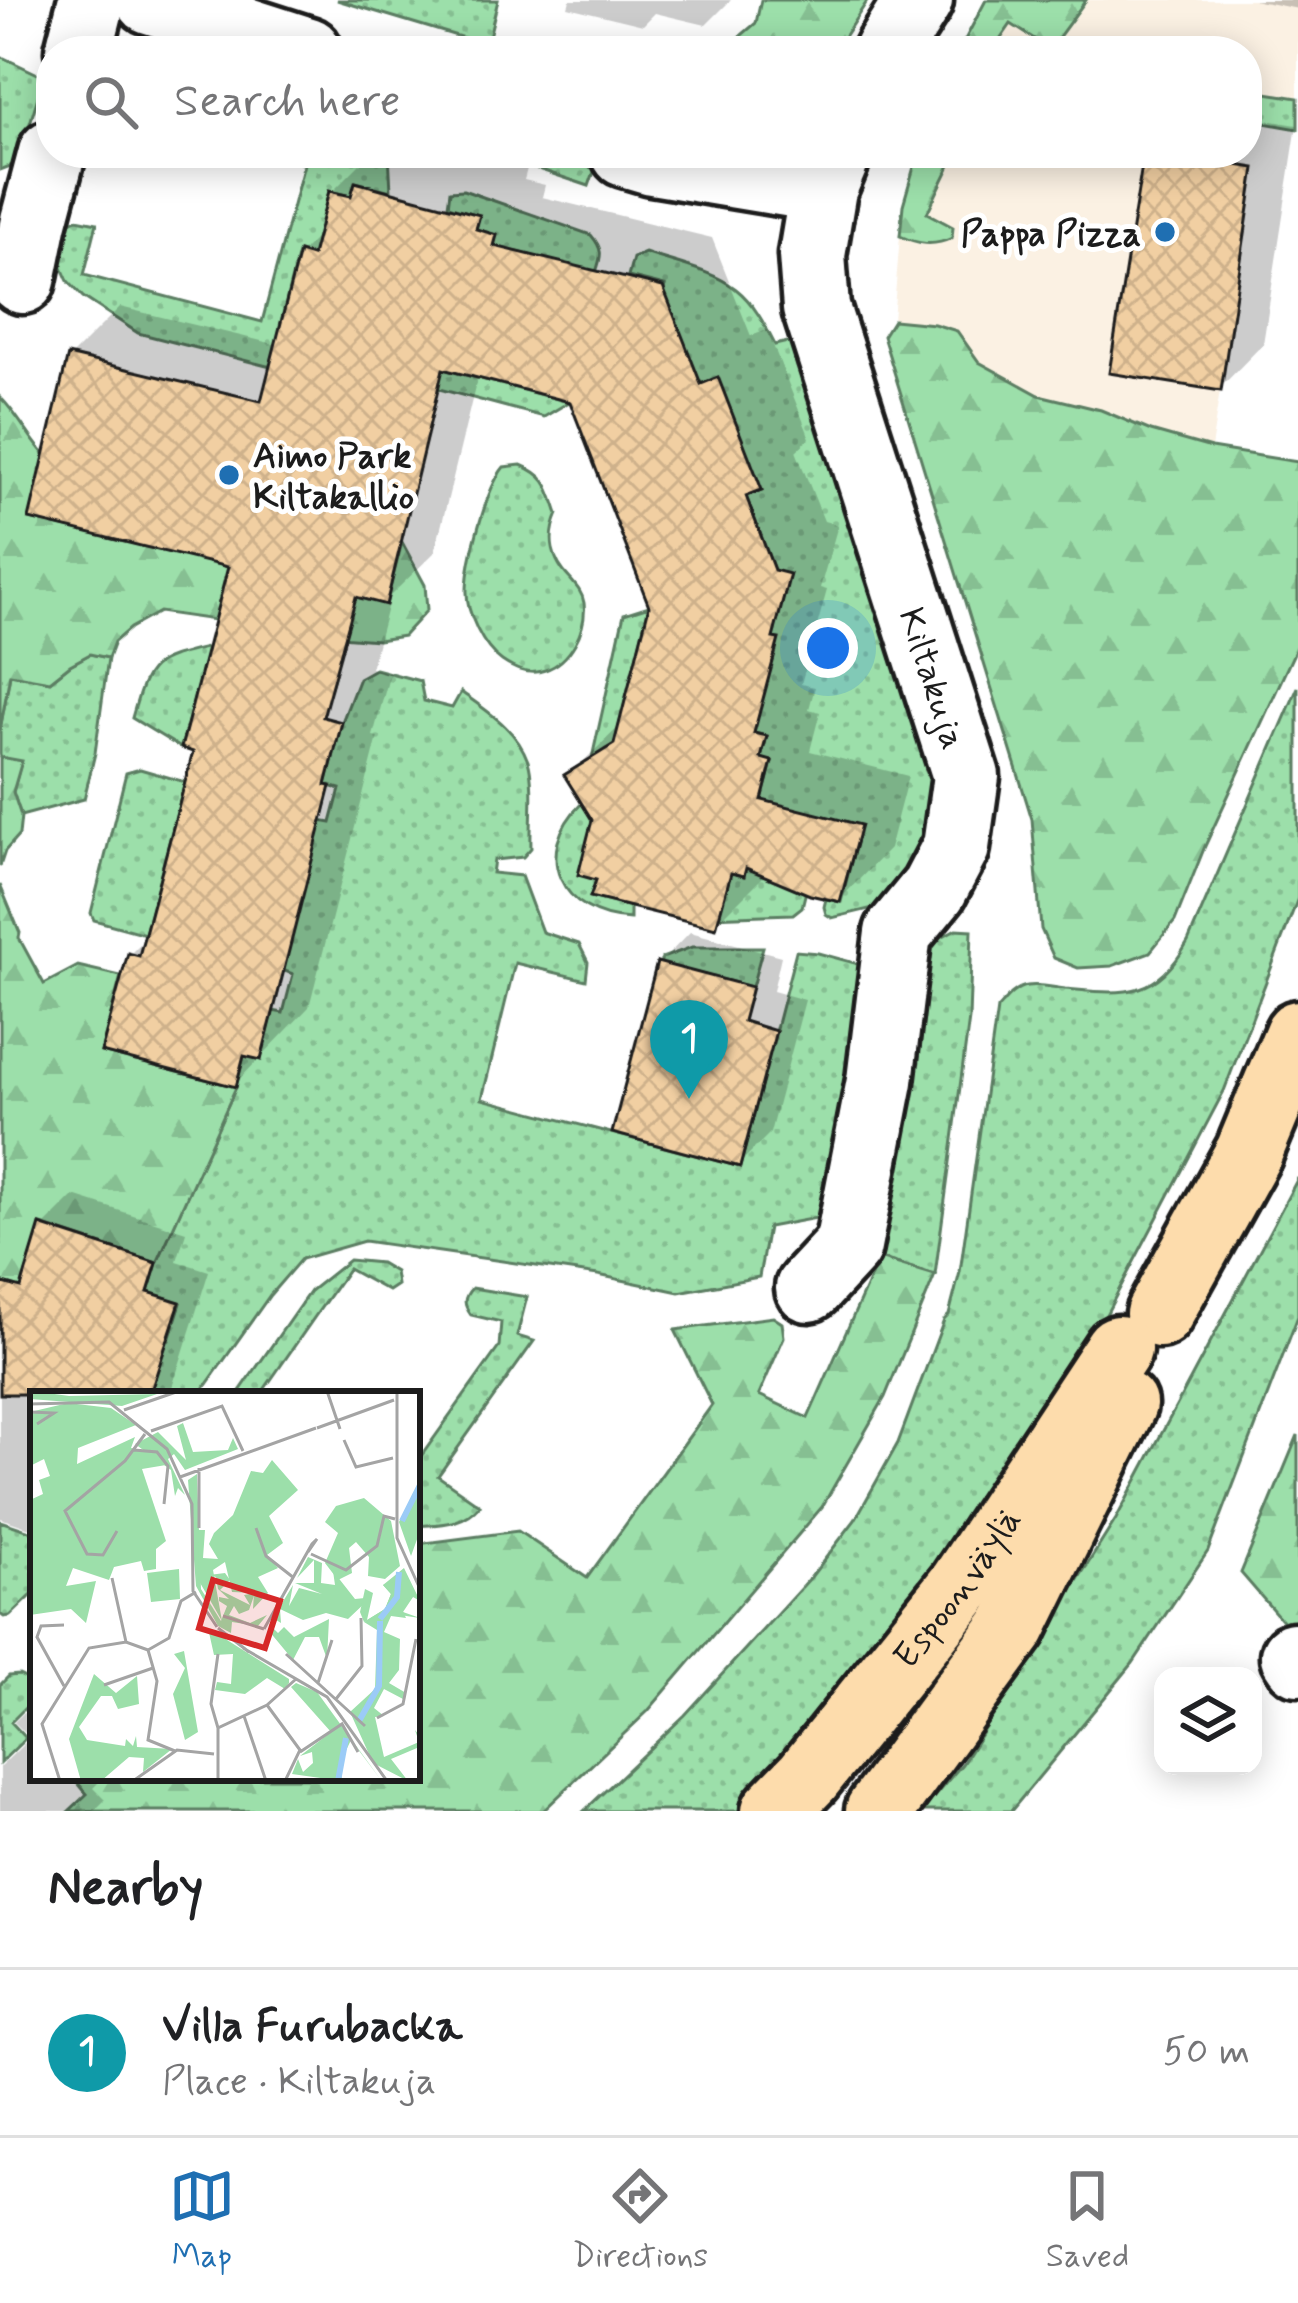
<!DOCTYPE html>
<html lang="en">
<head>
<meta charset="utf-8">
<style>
  body { margin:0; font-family:Mynerve,sans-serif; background:#f6f6f6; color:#202124 }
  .controls { position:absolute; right:36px; bottom:36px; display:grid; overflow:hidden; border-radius:24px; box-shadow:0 6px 30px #0003 }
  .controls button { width:108px; height:108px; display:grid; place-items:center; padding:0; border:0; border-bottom:3px solid #e0e0e0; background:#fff; color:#202124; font:60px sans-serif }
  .you { position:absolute; left:828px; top:648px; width:42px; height:42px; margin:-30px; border:9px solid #fff; border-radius:50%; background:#1a73e8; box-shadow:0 0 0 18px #1a73e833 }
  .badge { display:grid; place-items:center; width:78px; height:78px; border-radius:50%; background:#1f6fb2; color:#fff; font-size:39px; font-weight:700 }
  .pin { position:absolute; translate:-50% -99px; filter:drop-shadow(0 3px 6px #0008) }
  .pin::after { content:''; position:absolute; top:63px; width:42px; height:36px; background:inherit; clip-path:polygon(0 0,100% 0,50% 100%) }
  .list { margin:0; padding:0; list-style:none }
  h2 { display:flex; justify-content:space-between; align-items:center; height:156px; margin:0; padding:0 48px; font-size:51px }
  h2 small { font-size:39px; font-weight:400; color:#757577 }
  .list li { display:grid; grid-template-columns:78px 1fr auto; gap:36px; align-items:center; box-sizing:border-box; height:168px; padding:0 48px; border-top:3px solid #e0e0e0 }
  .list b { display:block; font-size:45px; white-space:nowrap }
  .list p { margin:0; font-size:39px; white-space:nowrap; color:#757577 }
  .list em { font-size:39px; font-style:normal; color:#757577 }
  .icon { flex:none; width:66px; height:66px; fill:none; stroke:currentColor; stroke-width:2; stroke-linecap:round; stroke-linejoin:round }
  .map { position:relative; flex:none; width:1298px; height:1811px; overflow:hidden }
  .search { position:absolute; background:#fff; box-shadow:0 6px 30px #0003; left:36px; right:36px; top:36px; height:132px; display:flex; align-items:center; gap:30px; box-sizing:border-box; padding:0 42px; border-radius:48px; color:#757577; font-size:45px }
  .sheet { height:324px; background:#fff }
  nav { display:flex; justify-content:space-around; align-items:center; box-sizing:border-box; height:168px; border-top:3px solid #e0e0e0; background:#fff; font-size:33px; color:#757577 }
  nav a { display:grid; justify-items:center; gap:6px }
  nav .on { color:#1f6fb2 }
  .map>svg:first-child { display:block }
  .built { fill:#fbf1e3 }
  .green { fill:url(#green-dots); stroke:#5c7e63; stroke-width:3 }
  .forest { fill:url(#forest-firs); stroke:#5c7e63; stroke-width:3 }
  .shadow { fill:#0003 }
  .building { fill:url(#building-cross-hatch); stroke:#1c1c1c; stroke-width:3 }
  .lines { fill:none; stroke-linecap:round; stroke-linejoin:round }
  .minor-casing { stroke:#1c1c1c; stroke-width:75 }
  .primary-casing { stroke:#1c1c1c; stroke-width:75 }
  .minor { stroke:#fff; stroke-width:66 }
  .primary { stroke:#fddcac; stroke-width:66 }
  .poi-dot { fill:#1f6fb2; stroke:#fff; stroke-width:4.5 }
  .labels { text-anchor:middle; stroke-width:10; stroke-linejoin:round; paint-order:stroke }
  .poi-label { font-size:36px; font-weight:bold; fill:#1c1c1c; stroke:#fff; text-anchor:end }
  .street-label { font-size:36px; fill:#1c1c1c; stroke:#fff }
  .inset-river { fill:none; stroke:#9bcbf7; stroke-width:6 }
  .inset-road { fill:none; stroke:#a4a4a4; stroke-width:3 }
  .view { fill:#d62828; fill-opacity:0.15; stroke:#d62828; stroke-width:6 }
  .inset-edge { fill:none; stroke:#1c1c1c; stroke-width:6 }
</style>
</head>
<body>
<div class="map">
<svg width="1298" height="1811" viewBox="0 0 1298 1811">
  <defs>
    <pattern id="green-dots" width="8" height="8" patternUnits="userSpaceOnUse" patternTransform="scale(3)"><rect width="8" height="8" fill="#9cdfaa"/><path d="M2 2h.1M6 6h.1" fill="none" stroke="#86bf92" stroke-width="1.8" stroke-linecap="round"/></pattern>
    <pattern id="forest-firs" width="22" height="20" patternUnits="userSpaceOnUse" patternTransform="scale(3)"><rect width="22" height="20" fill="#9cdfaa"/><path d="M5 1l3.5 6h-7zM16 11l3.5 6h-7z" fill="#86bf92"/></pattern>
    <pattern id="building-cross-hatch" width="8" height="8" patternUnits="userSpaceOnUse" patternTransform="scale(3)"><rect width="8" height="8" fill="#f1cfa2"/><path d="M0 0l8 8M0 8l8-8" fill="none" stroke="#ceb18b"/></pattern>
  </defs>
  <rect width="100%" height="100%" fill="#fff"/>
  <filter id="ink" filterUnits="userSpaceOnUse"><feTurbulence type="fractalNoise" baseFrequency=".00833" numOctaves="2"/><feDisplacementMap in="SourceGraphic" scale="24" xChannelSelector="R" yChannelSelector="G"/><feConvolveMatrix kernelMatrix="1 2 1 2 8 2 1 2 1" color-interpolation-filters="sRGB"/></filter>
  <g filter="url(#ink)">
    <path class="built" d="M 1086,0 L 1298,0 L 1298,98 L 1247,90 L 1247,51 L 1010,51 L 998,43 L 1010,24 L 1050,48 Z
      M 956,153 L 1162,153 L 1255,168 L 1211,448 L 1151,431 L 1101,410 L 1039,395 L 979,362 L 957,331 L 934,324 L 893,320 L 900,236 L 921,245 L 927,213 Z"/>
    <path class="green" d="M 337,0 L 498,0 L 487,45 Z
      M 0,56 L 44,77 L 18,163 L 0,170 Z
      M 1247,90 L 1298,98 L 1298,129 L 1247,120 Z
      M 267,153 L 389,153 L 391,191 L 356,182 L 351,196 L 329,191 L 313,256 L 298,253 L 280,326 L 349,387 L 138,333 L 83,297 L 68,281 L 59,261 L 64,230 L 69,223 L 77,219 L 97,223 L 84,275 L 262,322 L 304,164 Z
      M 490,153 L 547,153 L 595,169 L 589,186 Z
      M 463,190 L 591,235 C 603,249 602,255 596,272 L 494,246 L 496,235 L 476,229 L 479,215 L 448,206 L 450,191 Z
      M 645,253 C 674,263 712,270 736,289 C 754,303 765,325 775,345 L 796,340 L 927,749 L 935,795 L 931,835 L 886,905 L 832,918 L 826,914 L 824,907 L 826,899 L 841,902 L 860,826 L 824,817 L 802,907 L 793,914 L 680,918 L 731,873 L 744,876 L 752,794 L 763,796 L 772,762 L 761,758 L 767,736 L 753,733 L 760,634 L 774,570 L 746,496 L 761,490 L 717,378 L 701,384 L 661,301 L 665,286 L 628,277 L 633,258 Z
      M 412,361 L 569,402 L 544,417 L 424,385 Z
      M 521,465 C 548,476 549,488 558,514 C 547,539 551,560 571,580 C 577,587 583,594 584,603 C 587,630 570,662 545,670 C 529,676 515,670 502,661 C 483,648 466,613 467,589 C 468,560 486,488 504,467 Z
      M 649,606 L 610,762 L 592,758 L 624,614 Z
      M 210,647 L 334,677 L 331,687 L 206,654 L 181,748 L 132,718 C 148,660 152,661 210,647 Z
      M 90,654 L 108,658 L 95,753 L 84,799 L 21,816 L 13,792 L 21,762 L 0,757 L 0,730 L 10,674 L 50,681 L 70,665 Z
      M 375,669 L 420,681 L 424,701 L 452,708 L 461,692 C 487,711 517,729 528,761 C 535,783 530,824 531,848 L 523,857 L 494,860 L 492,873 L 521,876 L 542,932 L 579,944 L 588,962 L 586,980 L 515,963 L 482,1099 L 740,1167 L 796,951 L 818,953 L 866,966 L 838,1214 L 768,1227 L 759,1277 L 679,1292 L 598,1275 L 364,1241 L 301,1259 L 270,1295 L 200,1394 L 150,1394 L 153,1385 L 148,1334 L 169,1340 L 181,1303 L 148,1292 L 157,1263 L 236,1087 L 244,1056 L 261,1059 L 273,1011 L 283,1013 L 293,974 L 282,970 L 320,821 L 331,823 L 340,789 L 326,785 L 342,722 L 359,678 Z
      M 1298,687 L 1298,898 L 1224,1091 L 1091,1343 L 941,1581 L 745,1811 L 584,1811 L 685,1715 L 811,1577 L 855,1520 L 898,1443 L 944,1320 L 949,1315 L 960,1272 L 997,1009 C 1005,1000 1014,988 1027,986 C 1038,984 1053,987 1065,989 C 1124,994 1155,1000 1188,942 Z
      M 140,769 L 185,782 L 145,934 L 94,920 L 91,913 L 126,773 Z
      M 582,803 L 596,807 L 596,880 L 591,897 L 630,907 L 630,919 C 561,916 530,854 582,803 Z
      M 956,929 L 972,930 L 969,1019 L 935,1275 L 879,1258 L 921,958 L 936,940 Z
      M 692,947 L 763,947 L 752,987 L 693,972 L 684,1005 L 648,995 L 662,958 Z
      M 1298,1178 L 1298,1316 L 1208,1551 L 1133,1663 L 1011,1811 L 922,1811 L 962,1764 L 1116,1519 Z
      M 349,1260 L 380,1263 L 395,1272 L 397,1285 L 388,1291 L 348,1269 L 261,1394 L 238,1394 L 310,1291 Z
      M 472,1288 L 527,1297 L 517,1336 L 534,1341 L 438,1476 L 480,1505 C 464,1525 441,1524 417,1526 L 417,1462 L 499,1347 L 501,1322 L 471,1315 C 463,1304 463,1298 472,1288 Z
      M 0,1521 L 33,1532 L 33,1594 L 10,1616 L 4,1617 L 0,1614 Z
      M 19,1675 L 33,1682 L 33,1700 L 11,1722 L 26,1738 L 0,1763 L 0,1685 L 9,1676 Z"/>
    <path class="forest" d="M 761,0 L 868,0 L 836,49 L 804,46 L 798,51 L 723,51 L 756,23 Z
      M 986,0 L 1086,0 L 1050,49 L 1011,24 L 998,43 L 1009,51 L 959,51 Z
      M 918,153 L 956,153 L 927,213 L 953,227 L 952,238 C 933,247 918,244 900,236 L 903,205 Z
      M 893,320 L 934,324 L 957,331 L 979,362 L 1039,395 L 1101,410 L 1151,431 L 1211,448 L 1298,462 L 1298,644 L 1205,846 L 1175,921 L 1150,952 L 1112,966 L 1078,968 L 1054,958 L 1041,929 L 1032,819 L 883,336 Z
      M 0,397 C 18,415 28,436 45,455 L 30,519 L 386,604 L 402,542 L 425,585 L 427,610 L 403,636 L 378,640 L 327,636 L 159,612 L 130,628 L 114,642 L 108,658 L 90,654 L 70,665 L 50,681 L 10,674 L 0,730 Z
      M 0,757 L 22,761 L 13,792 L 21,816 L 19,835 L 5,851 L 0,866 Z
      M 0,885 L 20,933 L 19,938 L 44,984 L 78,966 L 121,976 L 101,1052 L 236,1087 L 157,1263 L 41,1225 L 21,1288 L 0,1282 Z
      M 879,1258 L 935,1275 L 885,1397 L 822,1507 L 648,1711 L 543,1811 L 69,1811 L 87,1794 L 77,1782 L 82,1778 L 417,1778 L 417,1544 L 518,1531 L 587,1578 L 712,1405 L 675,1330 L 773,1317 L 782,1323 L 784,1337 L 759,1395 L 808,1418 Z
      M 1298,1435 L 1298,1639 L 1241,1573 Z"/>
    <path class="shadow" d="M 570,0 L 731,0 L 706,25 L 655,13 L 643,25 L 568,7 Z
      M 1253,0 L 1298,0 L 1298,9 Z
      M 1247,117 L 1297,125 L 1263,344 L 1220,388 L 1147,153 L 1247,153 Z
      M 371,153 L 481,153 L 528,165 L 524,180 L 545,185 L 542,197 L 712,238 L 751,336 L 767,330 L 810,438 L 796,451 L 824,521 L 838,525 L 820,588 L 827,590 L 801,684 L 815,687 L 809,709 L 820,712 L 810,751 L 908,776 L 889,849 L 840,899 L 766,874 L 715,925 L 600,878 L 596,819 L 568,776 L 623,723 L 652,605 L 572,400 L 478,375 L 435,552 L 390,596 L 371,668 L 390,673 L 373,736 L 378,737 L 309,1007 L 235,1084 L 130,954 L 147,937 L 196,750 L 232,564 L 70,357 L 120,307 L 278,345 L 301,253 L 321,233 L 332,192 Z
      M 690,932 L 781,956 L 773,991 L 805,1000 L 770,1133 L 739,1164 L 659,964 Z
      M 74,1196 L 186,1232 L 177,1261 L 209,1271 L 170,1394 L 33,1394 L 33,1529 L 0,1518 L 0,1358 L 43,1227 Z
      M 33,1704 L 33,1778 L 103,1778 L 93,1788 L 105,1800 L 94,1811 L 0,1811 L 0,1767 L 30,1738 L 14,1722 Z"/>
    <path class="building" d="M 1144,153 L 1161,153 L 1255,168 L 1221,391 L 1109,373 Z
      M 355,182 L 480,215 L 476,229 L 497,235 L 494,246 L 663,287 L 701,384 L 718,377 L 762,490 L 746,496 L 774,570 L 790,574 L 773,638 L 779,639 L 754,733 L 767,736 L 761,758 L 772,761 L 762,800 L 861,825 L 840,902 L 810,895 L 746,868 L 744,876 L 731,873 L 716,928 L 590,897 L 596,880 L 578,875 L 592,820 L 564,775 L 614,744 L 649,606 L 570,402 L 443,369 L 386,605 L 356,597 L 323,717 L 342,722 L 326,785 L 331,786 L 261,1060 L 244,1056 L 236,1087 L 101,1052 L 128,953 L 139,956 L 193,752 L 181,748 L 228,567 L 29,519 L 68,355 L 261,401 L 299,252 L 312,256 L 329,191 L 351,196 Z
      M 657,962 L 752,987 L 743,1021 L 776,1031 L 740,1167 L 612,1133 Z
      M 40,1225 L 157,1263 L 148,1292 L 180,1302 L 150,1394 L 0,1394 L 0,1282 L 21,1288 Z"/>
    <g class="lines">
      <defs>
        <path id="minor" d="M 150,0 L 308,51
          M 79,51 L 92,0
          M 887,51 L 919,0
          M 625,153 L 652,161 L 823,189
          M 22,280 L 34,221 L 52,153
          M 809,1288 L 848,1246 L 880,1081 L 898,933 L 934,889 L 956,847 L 966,776 L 816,308 L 812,255 L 823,189 L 838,153
          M 1294,1656 L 1298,1662"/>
        <g id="primary">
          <path d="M 1159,1314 L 1249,1152 L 1298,1034"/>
          <path id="s1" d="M 775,1811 L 808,1777 L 962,1585 L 1118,1349"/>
          <path d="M 879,1811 L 1014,1626 L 1123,1404"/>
        </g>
      </defs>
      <use href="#minor" class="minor-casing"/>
      <use href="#primary" class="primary-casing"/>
      <use href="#minor" class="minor"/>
      <use href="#primary" class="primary"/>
    </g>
  </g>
  <g class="poi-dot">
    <circle cx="1165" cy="232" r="12"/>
    <circle cx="229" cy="475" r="12"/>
  </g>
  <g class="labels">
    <g class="poi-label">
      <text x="1141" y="245">Pappa Pizza</text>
      <text x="253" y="467" text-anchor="start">Aimo Park<tspan x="253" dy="41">Kiltakallio</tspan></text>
    </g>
    <g class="street-label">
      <text transform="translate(934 678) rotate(72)" y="13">Kiltakuja</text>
      <text dy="13" stroke="none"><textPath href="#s1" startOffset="288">Espoonväylä</textPath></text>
    </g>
  </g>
  <g transform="translate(30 1391)">
    <rect width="390" height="390" fill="#fff"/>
    <path d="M 153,32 L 163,61 L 198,59 L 203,47 L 208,58 L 155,79 L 144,63 L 138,68 L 155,104 L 148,97 L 145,105 L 141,79 L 105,53 L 128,41 L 156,69 L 147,35 ZM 167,83 L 171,198 L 191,230 L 197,215 L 189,210 L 189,206 L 199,208 L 188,198 L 186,186 L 179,184 L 195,182 L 200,189 L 190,199 L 220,214 L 214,204 L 225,202 L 219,219 L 209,223 L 204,215 L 199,224 L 220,232 L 237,224 L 228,235 L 202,231 L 201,242 L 188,235 L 166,195 L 158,89 ZM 278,166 L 292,172 L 291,192 L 305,194 L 303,180 L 325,208 L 335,207 L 335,198 L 336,211 L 318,228 L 296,222 L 273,229 L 250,218 L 251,232 L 243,227 L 263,194 L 259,215 L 269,197 L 292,203 L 265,192 L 284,192 L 284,169 L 267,187 ZM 374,177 L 390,210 L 383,206 L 371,216 L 376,227 L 361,225 L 354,241 L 370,248 L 369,279 L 359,292 L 376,302 L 373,308 L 354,298 L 344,317 L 354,325 L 345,326 L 354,366 L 389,351 L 385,339 L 390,345 L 390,365 L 387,357 L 361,368 L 378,390 L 343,372 L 320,321 L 345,298 L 347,239 L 334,231 L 355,218 L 361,203 L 353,194 ZM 266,292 L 287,301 L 351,389 L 321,349 L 310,372 L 312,390 L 262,383 L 268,368 L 273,381 L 283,372 L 282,361 L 270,365 L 301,341 L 261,296 Z" fill="#9cdfaa"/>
    <path d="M 3,0 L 39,5 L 127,3 L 92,15 L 0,8 ZM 38,12 L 81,17 L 106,34 L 48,57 L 47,73 L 105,46 L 101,57 L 125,61 L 136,74 L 112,78 L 136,150 L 126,158 L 126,178 L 114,180 L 111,170 L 84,176 L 79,189 L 43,177 L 36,195 L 66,190 L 56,232 L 41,218 L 0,224 L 0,109 L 13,103 L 9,89 L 20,85 L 14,68 L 0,75 L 0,21 ZM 242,69 L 268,99 L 239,125 L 253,152 L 237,164 L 248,177 L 228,186 L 238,202 L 223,218 L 224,202 L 202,201 L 195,171 L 183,179 L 192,230 L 169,190 L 168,139 L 175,139 L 173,167 L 188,168 L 179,153 L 184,142 L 203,124 L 221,80 L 233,82 ZM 390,89 L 390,140 L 381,165 L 369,131 ZM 334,107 L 361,130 L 370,175 L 355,188 L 338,185 L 339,166 L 326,151 L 319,157 L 322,182 L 308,189 L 295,172 L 308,142 L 295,131 L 306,115 ZM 149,178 L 150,208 L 121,211 L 117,182 ZM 363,191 L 371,192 L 368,209 L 383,206 L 373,221 L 390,227 L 356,222 L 334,231 L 330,221 L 335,198 L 343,202 L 337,229 L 355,218 L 361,203 L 353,194 ZM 299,228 L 297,268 L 289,246 L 275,246 L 263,269 L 239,240 L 239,233 L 248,242 L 254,236 L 264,246 ZM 178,237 L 259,288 L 259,292 L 255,298 L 237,287 L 215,303 L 185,299 L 187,291 L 201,293 L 203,263 L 184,264 ZM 154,260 L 168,341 L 155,349 L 143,303 L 155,277 L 144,263 ZM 64,283 L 86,302 L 107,285 L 109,313 L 88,318 L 82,305 L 71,305 L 49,336 L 57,349 L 95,355 L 96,348 L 103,355 L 106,345 L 107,356 L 142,358 L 113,381 L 114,367 L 99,366 L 71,390 L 51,390 L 39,348 Z" fill="#9cdfaa"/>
    <path class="inset-river" d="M 372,130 L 390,94M 350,228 L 367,206 L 369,181M 329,330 L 349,295 L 350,230M 308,390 L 316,347"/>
    <path class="inset-road" d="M 297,0 L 310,38M 367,0 L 367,147 L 390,198M 0,13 L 79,11 L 137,58 L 162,113 L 163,200 L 187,236M 94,19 L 149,0M 0,21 L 24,22 L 7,33M 287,37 L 364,9M 121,40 L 192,15 L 213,60M 314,49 L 326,76 L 363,67M 104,59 L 127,61 L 138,75 L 134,113M 169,77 L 169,137M 150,86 L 286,37M 226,137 L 236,165 L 264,187M 87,140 L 73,164 L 57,163 L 35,120 L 95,70 L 115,43M 281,163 L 316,179 L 347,155 L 354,125 L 365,128M 82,187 L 96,251M 193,225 L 234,238M 34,234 L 11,235 L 7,246 L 34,295M 188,237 L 219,261M 234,238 L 282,153 L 287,148 L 278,161M 213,257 L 297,306 L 357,390M 118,259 L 127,290 L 118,349 L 145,360M 118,259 L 139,247 L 151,210 L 166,201M 256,263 L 335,335M 288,292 L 302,249M 74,294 L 123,277M 306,308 L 332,275 L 331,227M 237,314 L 270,359 L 255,390M 214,325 L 236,390M 347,327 L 373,313 L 386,248M 188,337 L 181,313 L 188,263M 270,361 L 312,333 L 328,361M 30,390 L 12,333 L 59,257 L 96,251 L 118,259M 103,390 L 147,359 L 184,363M 188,390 L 188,337 L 237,314 L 266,288"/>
    <path class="view" d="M 183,189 L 250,210 L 235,257 L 169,237 Z"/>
    <rect width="390" height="390" class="inset-edge"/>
  </g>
</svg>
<div class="controls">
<button><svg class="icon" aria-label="layers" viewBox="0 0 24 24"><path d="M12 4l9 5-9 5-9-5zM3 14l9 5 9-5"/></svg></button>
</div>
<div class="you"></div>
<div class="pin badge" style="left:689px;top:1099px;background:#0f9aa8">1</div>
<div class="search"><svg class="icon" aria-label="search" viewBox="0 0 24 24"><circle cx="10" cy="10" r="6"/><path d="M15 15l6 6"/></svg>Search here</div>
</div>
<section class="sheet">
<h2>Nearby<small></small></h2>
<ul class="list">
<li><span class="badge" style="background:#0f9aa8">1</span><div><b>Villa Furubacka</b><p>Place · Kiltakuja</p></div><em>50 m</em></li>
</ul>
</section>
<nav>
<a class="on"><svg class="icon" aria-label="map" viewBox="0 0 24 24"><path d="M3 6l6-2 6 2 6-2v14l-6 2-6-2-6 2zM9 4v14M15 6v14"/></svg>Map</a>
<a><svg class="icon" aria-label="directions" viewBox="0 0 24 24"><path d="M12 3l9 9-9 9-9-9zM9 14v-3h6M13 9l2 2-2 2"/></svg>Directions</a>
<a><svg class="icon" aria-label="saved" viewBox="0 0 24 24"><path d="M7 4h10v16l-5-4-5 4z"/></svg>Saved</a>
</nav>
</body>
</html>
